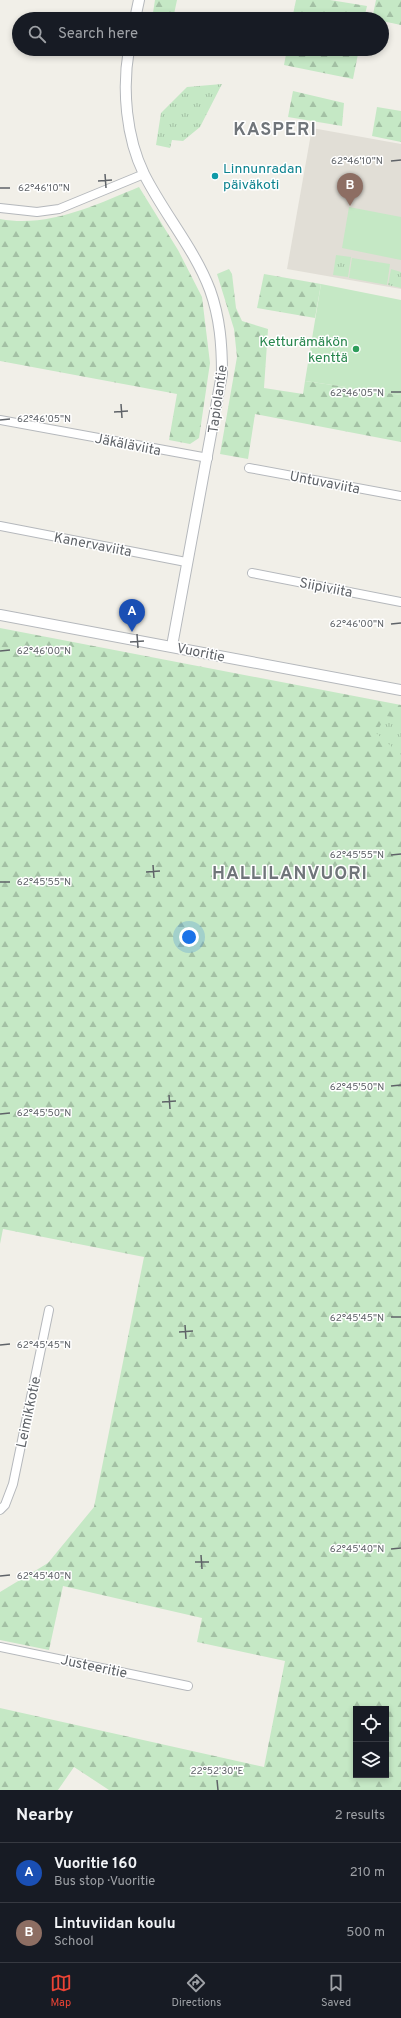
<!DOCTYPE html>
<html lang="en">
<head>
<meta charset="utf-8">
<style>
  body { margin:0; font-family:Overpass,sans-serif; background:#242831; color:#f1f3f6 }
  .controls { position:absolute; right:12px; bottom:12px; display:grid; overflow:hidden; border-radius:0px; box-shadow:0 2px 6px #0003 }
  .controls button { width:36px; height:36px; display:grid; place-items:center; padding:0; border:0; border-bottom:1px solid #363941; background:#171b24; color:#f1f3f6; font:20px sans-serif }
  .you { position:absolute; left:189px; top:937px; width:14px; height:14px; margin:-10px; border:3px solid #fff; border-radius:50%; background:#1a73e8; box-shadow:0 0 0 6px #1a73e833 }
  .badge { display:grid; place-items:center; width:26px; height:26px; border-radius:50%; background:#ea4335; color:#fff; font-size:13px; font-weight:700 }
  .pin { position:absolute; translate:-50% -33px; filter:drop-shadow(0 1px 2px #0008) }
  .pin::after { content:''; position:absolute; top:21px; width:14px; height:12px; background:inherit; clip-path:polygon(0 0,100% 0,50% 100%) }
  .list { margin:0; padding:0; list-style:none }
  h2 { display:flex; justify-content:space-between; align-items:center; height:52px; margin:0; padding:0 16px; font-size:17px }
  h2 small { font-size:13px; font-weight:400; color:#9ea1a6 }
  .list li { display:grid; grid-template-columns:26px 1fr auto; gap:12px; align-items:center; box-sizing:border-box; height:60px; padding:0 16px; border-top:1px solid #363941 }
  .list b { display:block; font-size:15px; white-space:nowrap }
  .list p { margin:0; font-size:13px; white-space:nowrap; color:#9ea1a6 }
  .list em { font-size:13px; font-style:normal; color:#9ea1a6 }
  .icon { flex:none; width:22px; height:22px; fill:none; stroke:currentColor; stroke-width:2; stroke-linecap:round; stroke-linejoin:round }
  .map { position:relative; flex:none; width:401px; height:1790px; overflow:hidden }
  .search { position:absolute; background:#171b24; box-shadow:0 2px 6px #0003; left:12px; right:12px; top:12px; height:44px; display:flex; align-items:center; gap:10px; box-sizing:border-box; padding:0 14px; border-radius:22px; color:#9ea1a6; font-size:15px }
  .sheet { height:172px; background:#171b24 }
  nav { display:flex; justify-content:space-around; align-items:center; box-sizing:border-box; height:56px; border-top:1px solid #363941; background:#171b24; font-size:11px; color:#9ea1a6 }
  nav a { display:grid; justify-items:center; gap:2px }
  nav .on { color:#ea4335 }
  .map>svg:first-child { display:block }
  .education { fill:#e1ded6 }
  .grass { fill:#c5e8c5 }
  .forest { fill:url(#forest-firs); fill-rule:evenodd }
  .park { fill:url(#park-tufts) }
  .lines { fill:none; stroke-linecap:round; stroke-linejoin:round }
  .minor-casing { stroke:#b5b8bc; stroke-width:10 }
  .tertiary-casing { stroke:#b5b8bc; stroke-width:12 }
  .minor { stroke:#fff; stroke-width:8 }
  .tertiary { stroke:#fff; stroke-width:10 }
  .ticks { fill:none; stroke:#5f6368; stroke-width:1.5 }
  .culture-dot { fill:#0f9aa8; stroke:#fff; stroke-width:1.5 }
  .leisure-dot { fill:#2e9e5b; stroke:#fff; stroke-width:1.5 }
  .labels { text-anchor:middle; stroke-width:3; stroke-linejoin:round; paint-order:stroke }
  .culture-label { font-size:14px; fill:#0d838f; stroke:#fff; text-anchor:start }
  .leisure-label { font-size:14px; fill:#27864d; stroke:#fff; text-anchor:end }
  .street-label { font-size:14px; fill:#5f6368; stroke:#fff }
  .district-label { font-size:18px; font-weight:bold; letter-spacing:1px; fill:#70757a; stroke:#fff }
  .ticks-label { font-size:10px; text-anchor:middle; fill:#5f6368; stroke:#fff; stroke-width:3; stroke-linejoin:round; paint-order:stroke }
</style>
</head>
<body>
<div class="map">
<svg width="401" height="1790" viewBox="0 0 401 1790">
  <defs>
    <pattern id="forest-firs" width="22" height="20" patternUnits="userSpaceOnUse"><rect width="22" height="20" fill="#c5e8c5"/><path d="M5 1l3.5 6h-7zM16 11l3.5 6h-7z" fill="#a3c0a4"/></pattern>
    <pattern id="park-tufts" width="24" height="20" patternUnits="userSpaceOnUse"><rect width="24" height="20" fill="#c5e8c5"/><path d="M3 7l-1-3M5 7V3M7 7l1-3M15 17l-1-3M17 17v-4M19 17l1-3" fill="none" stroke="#a3c0a4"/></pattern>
  </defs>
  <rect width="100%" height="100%" fill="#f1efe8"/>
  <path class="education" d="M 312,128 L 401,144 L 401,289 L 287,269 Z"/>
  <path class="grass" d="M 349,207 L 401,217 L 401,260 L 342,248 Z
    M 352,258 L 390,264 L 387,285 L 349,278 Z
    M 321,284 L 401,300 L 401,395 L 305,381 Z"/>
  <path class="forest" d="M 155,0 L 177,0 L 173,19 L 152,19 Z
    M 296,0 L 330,0 L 367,6 L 364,19 L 292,19 Z
    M 376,0 L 401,0 L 401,25 L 382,21 L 382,19 L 372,19 Z
    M 287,49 L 359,49 L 353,79 L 284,65 Z
    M 293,91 L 344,103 L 342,126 L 288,117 Z
    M 377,107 L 401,111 L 401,142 L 372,136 Z
    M 139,187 L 178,250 L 202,297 L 210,363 L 199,438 L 190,444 L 169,440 L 177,394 L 0,361 L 0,219 C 49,228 95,205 139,187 Z
    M 229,269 L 232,274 L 236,308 L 242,321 L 268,329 L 264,388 L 303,394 L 305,381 L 401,395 L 401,442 L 255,414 L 248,459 L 220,454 L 237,357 L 234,329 L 217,274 Z
    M 264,274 L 321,284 L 315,318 L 257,308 Z
    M 0,628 L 401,705 L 401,1790 L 109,1790 L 74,1767 L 58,1790 L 0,1790 L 0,1708 L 264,1767 L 285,1661 L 197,1642 L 202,1618 L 63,1586 L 49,1650 L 0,1640 L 0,1592 L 48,1563 L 94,1507 L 144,1257 L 3,1229 L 0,1244 ZM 356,1709 L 386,1709 L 386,1775 L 356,1775 Z"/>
  <path class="park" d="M 222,84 L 200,127 L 183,141 L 172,140 L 170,148 L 156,145 L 161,113 L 187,87 Z
    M 336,255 L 351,257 L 348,277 L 333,275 Z
    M 391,269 L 401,272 L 401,288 L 388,285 Z
    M 386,716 L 401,718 L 401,755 L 376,733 Z"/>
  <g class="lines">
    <defs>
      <path id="minor" d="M 0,208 L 37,212 L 59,209 L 144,174
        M 0,420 L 208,458
        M 249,468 L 401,496
        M 0,526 L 186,562
        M 252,573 L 401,602
        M 0,1510 L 5,1505 L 13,1484 L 49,1310
        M 0,1647 L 188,1686"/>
      <path id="tertiary" d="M 135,19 L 139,0
        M 129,49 C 122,89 126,137 144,174 C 164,214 194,248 210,290 C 220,318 222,345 222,374 L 172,646
        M 0,615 L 401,690"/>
    </defs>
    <use href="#minor" class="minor-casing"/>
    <use href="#tertiary" class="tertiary-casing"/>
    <use href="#minor" class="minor"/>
    <use href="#tertiary" class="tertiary"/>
  </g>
  <path class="ticks" d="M 391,161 L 401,160M 105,174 L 106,188M 98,181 L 112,180M 0,188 L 10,188M 391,392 L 401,392M 121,404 L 122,418M 114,412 L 128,411M 0,420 L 10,419M 391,624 L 401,623M 137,634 L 138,648M 130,642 L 144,641M 0,651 L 10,650M 391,855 L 401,854M 153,865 L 154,878M 146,872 L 160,871M 0,882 L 10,882M 391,1086 L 401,1085M 169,1095 L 170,1109M 162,1102 L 176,1101M 0,1114 L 10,1113M 391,1317 L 401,1317M 185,1325 L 186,1339M 179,1332 L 193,1331M 0,1345 L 10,1344M 391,1549 L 401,1548M 201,1555 L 202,1569M 195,1562 L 209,1562M 0,1576 L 10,1575M 217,1780 L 218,1790"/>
  <circle class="culture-dot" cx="215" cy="176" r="4"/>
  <circle class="leisure-dot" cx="356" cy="349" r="4"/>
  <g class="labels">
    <g class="culture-label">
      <text x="223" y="173">Linnunradan<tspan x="223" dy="16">päiväkoti</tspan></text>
    </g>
    <g class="leisure-label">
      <text x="348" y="346">Ketturämäkön<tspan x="348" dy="16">kenttä</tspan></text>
    </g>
    <g class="street-label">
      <text transform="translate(217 399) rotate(-82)" y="5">Tapiolantie</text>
      <text transform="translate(128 444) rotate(11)" y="5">Jäkäläviita</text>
      <text transform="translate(325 482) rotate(11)" y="5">Untuvaviita</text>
      <text transform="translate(93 544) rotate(11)" y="5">Kanervaviita</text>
      <text transform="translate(326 587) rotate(11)" y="5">Siipiviita</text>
      <text transform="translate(201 652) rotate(11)" y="5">Vuoritie</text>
      <text transform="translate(28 1412) rotate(-78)" y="5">Leimikkotie</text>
      <text transform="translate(94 1666) rotate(12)" y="5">Justeeritie</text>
    </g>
    <g class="district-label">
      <text x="275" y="135">KASPERI</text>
      <text x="290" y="879">HALLILANVUORI</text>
    </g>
  </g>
  <g class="ticks-label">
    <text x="357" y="164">62°46'10"N</text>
    <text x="44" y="191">62°46'10"N</text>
    <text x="357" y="396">62°46'05"N</text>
    <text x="44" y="422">62°46'05"N</text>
    <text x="357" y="627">62°46'00"N</text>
    <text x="44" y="654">62°46'00"N</text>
    <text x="357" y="858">62°45'55"N</text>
    <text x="44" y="885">62°45'55"N</text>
    <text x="357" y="1090">62°45'50"N</text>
    <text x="44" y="1116">62°45'50"N</text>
    <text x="357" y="1321">62°45'45"N</text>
    <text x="44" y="1348">62°45'45"N</text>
    <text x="357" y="1552">62°45'40"N</text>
    <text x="44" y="1579">62°45'40"N</text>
    <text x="217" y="1774">22°52'30"E</text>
  </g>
</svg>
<div class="controls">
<button><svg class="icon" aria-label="locate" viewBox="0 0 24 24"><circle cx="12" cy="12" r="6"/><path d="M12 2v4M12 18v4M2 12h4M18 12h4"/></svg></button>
<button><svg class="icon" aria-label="layers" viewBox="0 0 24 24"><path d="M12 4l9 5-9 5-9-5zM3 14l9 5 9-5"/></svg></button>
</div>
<div class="you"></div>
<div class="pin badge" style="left:132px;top:632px;background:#1a4fb4">A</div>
<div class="pin badge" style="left:350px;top:206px;background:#8d6e63">B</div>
<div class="search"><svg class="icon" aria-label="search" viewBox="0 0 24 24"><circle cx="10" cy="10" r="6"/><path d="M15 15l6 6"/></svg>Search here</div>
</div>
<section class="sheet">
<h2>Nearby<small>2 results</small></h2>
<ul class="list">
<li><span class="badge" style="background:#1a4fb4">A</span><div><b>Vuoritie 160</b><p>Bus stop · Vuoritie</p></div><em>210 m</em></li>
<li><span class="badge" style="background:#8d6e63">B</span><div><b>Lintuviidan koulu</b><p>School</p></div><em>500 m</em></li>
</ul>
</section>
<nav>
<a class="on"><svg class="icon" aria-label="map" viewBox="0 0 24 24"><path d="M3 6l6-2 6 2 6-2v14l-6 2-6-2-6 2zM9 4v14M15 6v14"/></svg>Map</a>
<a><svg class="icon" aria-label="directions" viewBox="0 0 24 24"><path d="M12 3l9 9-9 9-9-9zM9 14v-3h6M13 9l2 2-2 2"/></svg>Directions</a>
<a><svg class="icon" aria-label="saved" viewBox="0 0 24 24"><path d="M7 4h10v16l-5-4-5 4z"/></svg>Saved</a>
</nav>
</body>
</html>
